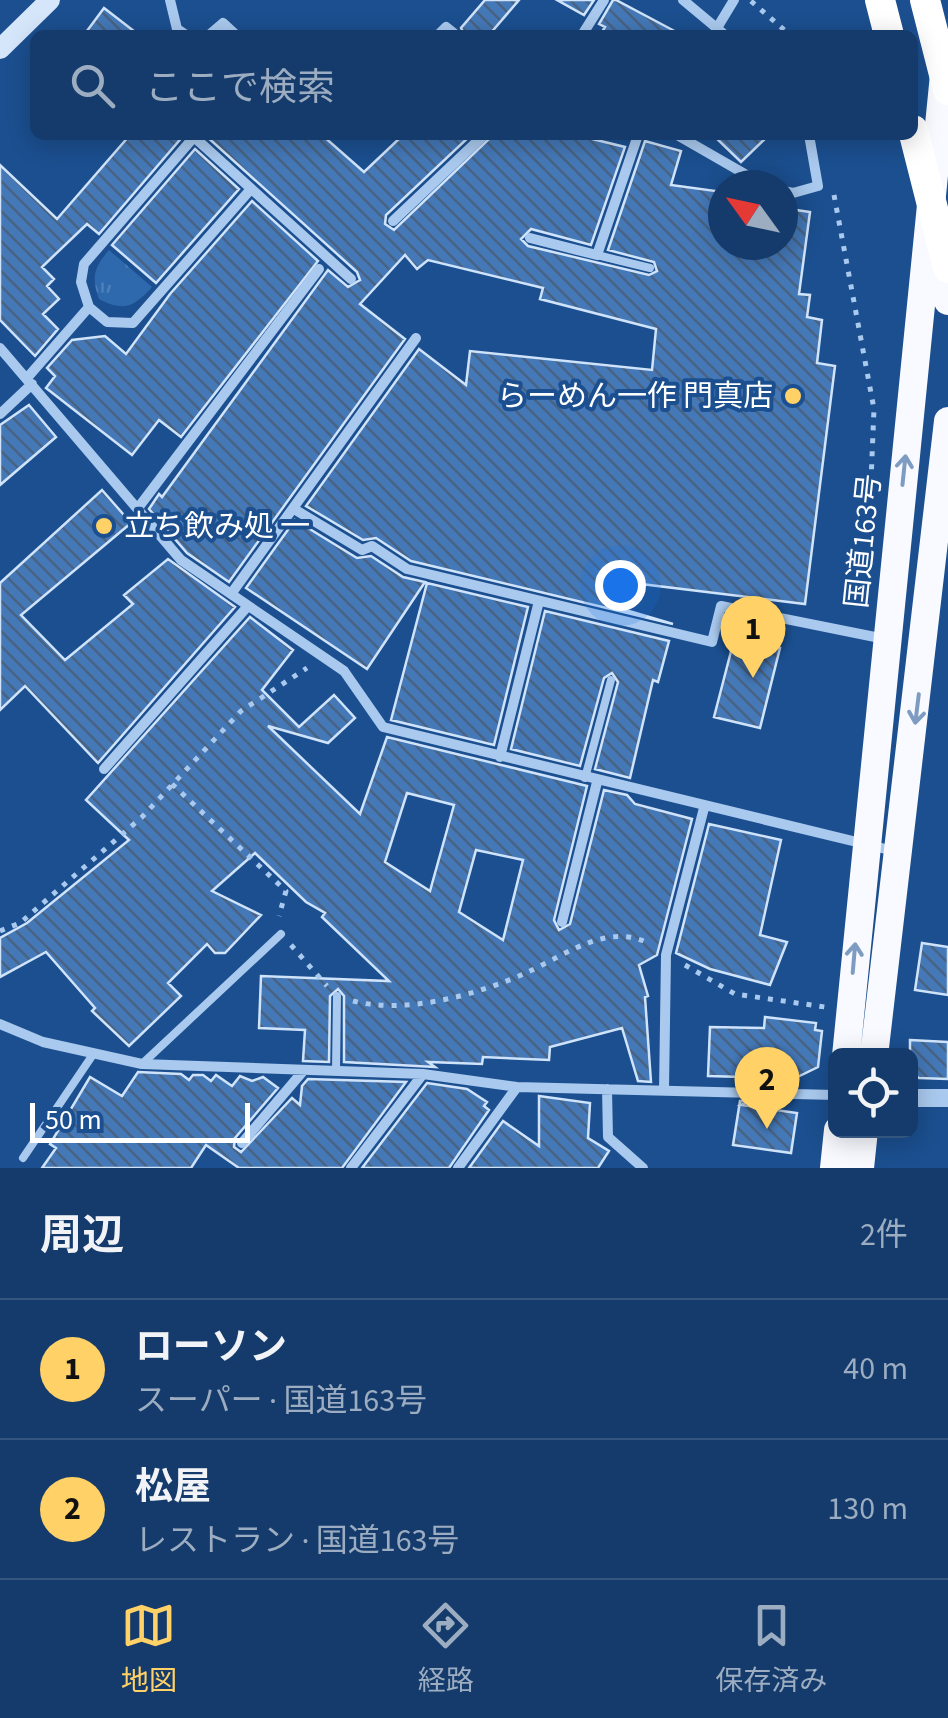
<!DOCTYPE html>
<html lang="ja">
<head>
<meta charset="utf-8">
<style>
  body { margin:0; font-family:"Source Sans 3","Noto Sans JP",sans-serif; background:#214673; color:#f1f3f6 }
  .controls { position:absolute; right:30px; bottom:30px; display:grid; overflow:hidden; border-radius:15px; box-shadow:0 5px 25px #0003 }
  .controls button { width:90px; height:90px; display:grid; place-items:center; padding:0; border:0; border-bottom:2px solid #33557e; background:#143b6b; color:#f1f3f6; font:50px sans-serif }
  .compass { position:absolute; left:708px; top:170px; width:90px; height:90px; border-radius:50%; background:#143b6b; box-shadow:0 5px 25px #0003; rotate:303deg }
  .scale { position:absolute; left:30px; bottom:25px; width:220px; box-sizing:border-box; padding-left:10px; border:5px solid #fff; border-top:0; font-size:28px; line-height:35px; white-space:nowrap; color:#fff; -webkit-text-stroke:8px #1b4f8f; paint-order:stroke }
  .you { position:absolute; left:620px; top:585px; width:35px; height:35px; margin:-25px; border:8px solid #fff; border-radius:50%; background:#1a73e8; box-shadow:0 0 0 15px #1a73e833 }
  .badge { display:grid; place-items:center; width:65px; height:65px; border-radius:50%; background:#ffd166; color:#111; font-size:32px; font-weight:700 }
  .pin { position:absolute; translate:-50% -82px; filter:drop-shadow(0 2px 5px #0008) }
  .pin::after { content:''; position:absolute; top:52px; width:35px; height:30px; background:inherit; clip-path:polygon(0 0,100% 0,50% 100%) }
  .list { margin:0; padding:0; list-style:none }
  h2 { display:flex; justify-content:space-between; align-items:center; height:130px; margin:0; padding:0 40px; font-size:42px }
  h2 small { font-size:32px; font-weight:400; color:#9dadc1 }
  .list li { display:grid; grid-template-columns:65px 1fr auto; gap:30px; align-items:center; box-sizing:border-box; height:140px; padding:0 40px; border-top:2px solid #33557e }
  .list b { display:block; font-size:38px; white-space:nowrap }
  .list p { margin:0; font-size:32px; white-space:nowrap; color:#9dadc1 }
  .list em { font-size:32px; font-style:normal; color:#9dadc1 }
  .icon { flex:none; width:55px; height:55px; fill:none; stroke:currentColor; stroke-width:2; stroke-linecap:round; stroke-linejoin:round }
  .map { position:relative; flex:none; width:948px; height:1168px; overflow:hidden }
  .search { position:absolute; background:#143b6b; box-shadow:0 5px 25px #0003; left:30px; right:30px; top:30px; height:110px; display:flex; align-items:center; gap:25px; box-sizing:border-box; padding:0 35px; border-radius:15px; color:#9dadc1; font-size:38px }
  .sheet { height:410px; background:#143b6b }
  nav { display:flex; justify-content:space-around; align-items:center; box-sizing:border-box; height:140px; border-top:2px solid #33557e; background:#143b6b; font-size:28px; color:#9dadc1 }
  nav a { display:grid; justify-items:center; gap:5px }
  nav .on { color:#ffd166 }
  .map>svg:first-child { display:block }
  .park { fill:url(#park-tufts) }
  .building { fill:url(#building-back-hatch); stroke:#cfe3fa; stroke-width:2.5; fill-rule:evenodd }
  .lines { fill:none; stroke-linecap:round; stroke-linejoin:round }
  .path { stroke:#a9c9ee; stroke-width:5; stroke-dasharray:5 8; stroke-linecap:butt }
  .service { stroke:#a9c9ee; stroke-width:8 }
  .minor { stroke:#a9c9ee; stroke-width:10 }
  .tertiary { stroke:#a9c9ee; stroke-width:18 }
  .secondary { stroke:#d6e6fa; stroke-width:20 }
  .trunk { stroke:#f8faff; stroke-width:28 }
  .motorway { stroke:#fff; stroke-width:30 }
  .trunk-bridge { stroke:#f8faff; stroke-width:28 }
  .motorway-bridge { stroke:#fff; stroke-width:30 }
  .oneway { stroke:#7e9cc1 }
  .poi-dot { fill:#ffd166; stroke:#1b4f8f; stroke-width:4 }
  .labels { text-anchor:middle; stroke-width:8; stroke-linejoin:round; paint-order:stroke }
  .poi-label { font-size:30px; fill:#fff; stroke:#1b4f8f; text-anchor:end }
  .street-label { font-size:30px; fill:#fff; stroke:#1b4f8f }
</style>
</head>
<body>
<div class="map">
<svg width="948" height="1168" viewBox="0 0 948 1168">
  <defs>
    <pattern id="park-tufts" width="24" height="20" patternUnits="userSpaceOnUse" patternTransform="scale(2.5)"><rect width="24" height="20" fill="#2e69ad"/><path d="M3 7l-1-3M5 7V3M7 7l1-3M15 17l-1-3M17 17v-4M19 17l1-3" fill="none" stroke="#4d80b9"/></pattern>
    <pattern id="building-back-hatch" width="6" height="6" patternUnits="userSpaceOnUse" patternTransform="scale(2.5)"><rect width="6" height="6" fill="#4478b7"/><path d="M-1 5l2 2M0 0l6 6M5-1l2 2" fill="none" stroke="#486282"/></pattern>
  </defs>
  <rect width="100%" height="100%" fill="#1b4f8f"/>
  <path class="park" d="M 109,250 L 152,287 C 134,307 124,312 99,299 C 91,276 94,268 109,250 Z"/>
  <path class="building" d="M 485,0 L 519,0 L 489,35 L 465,35 L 461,28 Z
    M 557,0 L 594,0 L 584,15 Z
    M 613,0 L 616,0 L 682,35 L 600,35 L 605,27 L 599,24 Z
    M 104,8 L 139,35 L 84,35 Z
    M 130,135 L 184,135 L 99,234 L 87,224 L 42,267 L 54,279 L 47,286 L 59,299 L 43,314 L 58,329 L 35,356 L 0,320 L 0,165 L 57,219 Z
    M 205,135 L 322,135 L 364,172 L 403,135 L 471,135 L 386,215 L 385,224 L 394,230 L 493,135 L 576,135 L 625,147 L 591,245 L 531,229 L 521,239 L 528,246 L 649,275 L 657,271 L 654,262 L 608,250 L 645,141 L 681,151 L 671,185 L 723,192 L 723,245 L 783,245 L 783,208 L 810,212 L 799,294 L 810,295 L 807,317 L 822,320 L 817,363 L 835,366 L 805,604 L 616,581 L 612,606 L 673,624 L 411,561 L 376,538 L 363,540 L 306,506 L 419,349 L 466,385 L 470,351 L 652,370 L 656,329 L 540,299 L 543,288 L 428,260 L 417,269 L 405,255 L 360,304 L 405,339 L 229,582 L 187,553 L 149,509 L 159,494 L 162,497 L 328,270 L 348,287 L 360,280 L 357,272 Z
    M 713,135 L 769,135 L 741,162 Z
    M 195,149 L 239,189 L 156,283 L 112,245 Z
    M 252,201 L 318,261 L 181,437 L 159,420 L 132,455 L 46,388 L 55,376 L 47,368 L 72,340 L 105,336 L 126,354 L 170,294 Z
    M 29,405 L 56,437 L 0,485 L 0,425 Z
    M 102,490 L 131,523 L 21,615 L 65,660 L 133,604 L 124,595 L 168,559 L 235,607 L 98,763 L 25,686 L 0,710 L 0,583 Z
    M 295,520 L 357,558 L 371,556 L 403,577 L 425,582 L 367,669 L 246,588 Z
    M 427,583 L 528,607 L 494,745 L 391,720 Z
    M 545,611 L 669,641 L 658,682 L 653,680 L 630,778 L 595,769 L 618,682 L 612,673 L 604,678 L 580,766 L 511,749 Z
    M 250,617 L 293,650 L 262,690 L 299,727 L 334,695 L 355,718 L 328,743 L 268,726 L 360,814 L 387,737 L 587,786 L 554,920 L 559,930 L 570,924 L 604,790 L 627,795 L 635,804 L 692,819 L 657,955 L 639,965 L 648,996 L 645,997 L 651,1082 L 638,1081 L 622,1028 L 550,1047 L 549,1060 L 483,1057 L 482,1064 L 428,1062 L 435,1067 L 344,1062 L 344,996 L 338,989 L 330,996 L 329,1062 L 303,1061 L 305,1030 L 259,1028 L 261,976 L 389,981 L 322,917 L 325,913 L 306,902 L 255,853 L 212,891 L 261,915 L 225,953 L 215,953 L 207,944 L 168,983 L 181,996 L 129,1046 L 92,1011 L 95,1008 L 46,952 L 0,977 L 0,938 L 27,923 L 129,840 L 86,800 ZM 407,793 L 454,805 L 430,891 L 385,862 ZM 476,850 L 523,860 L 503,940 L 459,912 Z
    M 735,636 L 780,648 L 760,728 L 714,717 Z
    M 709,824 L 781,840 L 760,935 L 787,942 L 770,985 L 710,969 L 676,953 Z
    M 922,943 L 948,947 L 948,995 L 915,990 Z
    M 765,1017 L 816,1023 L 815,1030 L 822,1031 L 818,1067 L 781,1085 L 742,1084 L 743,1077 L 708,1076 L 710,1027 L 764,1028 Z
    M 910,1040 L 948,1042 L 948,1079 L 919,1078 L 910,1072 Z
    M 138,1072 L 181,1074 L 189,1080 L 193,1075 L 203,1075 L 211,1081 L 216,1075 L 232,1086 L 240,1076 L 252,1081 L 263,1077 L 278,1088 L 235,1138 L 234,1147 L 241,1152 L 292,1098 L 300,1105 L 302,1086 L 308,1079 L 406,1082 L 342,1168 L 239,1168 L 206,1145 L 191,1168 L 42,1168 L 56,1148 L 50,1144 L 90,1077 L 122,1096 Z
    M 427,1083 L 467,1089 L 487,1102 L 484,1106 L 489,1110 L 449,1168 L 362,1168 Z
    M 539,1096 L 590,1103 L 588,1138 L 609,1151 L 598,1168 L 469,1168 L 503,1121 L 539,1146 Z
    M 740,1101 L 748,1102 L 741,1105 L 797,1113 L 791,1153 L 733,1145 Z"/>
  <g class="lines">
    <path class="path" d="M 751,1 L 790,35
      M 834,195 L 874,409 L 870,505
      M 172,784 L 286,891 L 279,916
      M 0,931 L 20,923 L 142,817 L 241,711 L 307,668
      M 291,945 L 327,986
      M 685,965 L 735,994 L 825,1007
      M 353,1001 C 406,1015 480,994 528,972 C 567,954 608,922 650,944"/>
    <path class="service" d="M 597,255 L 650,268
      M 585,778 L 611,680
      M 142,1064 L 281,934
      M 336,1071 L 337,996
      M 23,1158 L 94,1053"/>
    <path class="minor" d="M 170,0 L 177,29 L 186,35
      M 683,0 L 725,35
      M 717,28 L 734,0
      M 209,35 L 223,23 L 236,35
      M 438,35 L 446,27 L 456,35
      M 582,35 L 604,0
      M 677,135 L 764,185
      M 783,191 L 793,193 L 818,186 L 809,135
      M 393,221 L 484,135
      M 530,238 L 597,255 L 638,135
      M 89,307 L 107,322 L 133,323 L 251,189
      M 0,348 L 181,560 L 344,671 L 383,727 L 898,852
      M 27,378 L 89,307 L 81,282 L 84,264 L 194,137 L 351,279
      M 0,414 L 32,384
      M 138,508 L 319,269
      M 294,509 L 362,550 L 372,546 L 407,569 L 712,642 L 721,606 L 885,639
      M 231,594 L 416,338
      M 500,757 L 539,601
      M 104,769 L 248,606
      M 562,922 L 597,782
      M 0,1024 L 43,1042 L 142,1064 L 423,1074 L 517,1087 L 836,1095
      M 607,1089 L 608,1137 L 643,1168
      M 664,1090 L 666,955 L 704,808
      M 242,1143 L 304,1070
      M 351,1168 L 423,1074
      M 458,1168 L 517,1087"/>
    <path class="tertiary" d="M 910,1098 L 948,1098"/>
    <path class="secondary" d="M 0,49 L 50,0"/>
    <path class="trunk" d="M 846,1056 L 945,65
      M 874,1056 L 948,421
      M 834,1168 L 838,1130
      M 860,1168 L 864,1130"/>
    <path class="motorway" d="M 880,0 L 889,35"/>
    <path class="trunk-bridge" d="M 935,249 L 948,301"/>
    <path class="motorway-bridge" d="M 925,0 L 948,90
      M 913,130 L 948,268"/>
  </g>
  <defs><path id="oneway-shaft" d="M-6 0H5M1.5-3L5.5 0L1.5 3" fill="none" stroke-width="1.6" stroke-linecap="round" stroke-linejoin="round" transform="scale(2.5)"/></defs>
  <g class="oneway">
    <use href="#oneway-shaft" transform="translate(904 470) rotate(-84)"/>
    <use href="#oneway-shaft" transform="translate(917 709) rotate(97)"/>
    <use href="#oneway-shaft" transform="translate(854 958) rotate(-85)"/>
  </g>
  <g class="poi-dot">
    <circle cx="793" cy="396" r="10"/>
    <circle cx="104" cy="526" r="10"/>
  </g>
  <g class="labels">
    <g class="poi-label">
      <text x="773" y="406">らーめん一作 門真店</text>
      <text x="124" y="536" text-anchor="start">立ち飲み処 一</text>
    </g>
    <g class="street-label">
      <text transform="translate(863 541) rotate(-84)" y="10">国道163号</text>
    </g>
  </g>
</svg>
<div class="controls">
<button><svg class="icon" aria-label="locate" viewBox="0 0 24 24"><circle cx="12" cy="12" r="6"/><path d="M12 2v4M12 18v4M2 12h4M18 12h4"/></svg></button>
</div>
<svg class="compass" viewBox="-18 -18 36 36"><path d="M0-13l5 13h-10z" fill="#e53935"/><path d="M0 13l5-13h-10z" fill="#9dadc1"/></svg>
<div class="scale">50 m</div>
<div class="you"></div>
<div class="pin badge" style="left:753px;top:678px">1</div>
<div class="pin badge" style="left:767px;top:1129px">2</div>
<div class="search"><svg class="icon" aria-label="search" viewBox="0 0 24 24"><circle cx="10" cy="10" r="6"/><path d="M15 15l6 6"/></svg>ここで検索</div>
</div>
<section class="sheet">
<h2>周辺<small>2件</small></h2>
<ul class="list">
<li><span class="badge">1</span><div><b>ローソン</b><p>スーパー · 国道163号</p></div><em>40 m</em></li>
<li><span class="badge">2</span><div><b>松屋</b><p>レストラン · 国道163号</p></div><em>130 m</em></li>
</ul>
</section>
<nav>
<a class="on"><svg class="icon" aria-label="map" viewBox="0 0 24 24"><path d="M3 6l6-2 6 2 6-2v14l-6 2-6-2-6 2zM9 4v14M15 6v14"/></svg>地図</a>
<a><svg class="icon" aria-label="directions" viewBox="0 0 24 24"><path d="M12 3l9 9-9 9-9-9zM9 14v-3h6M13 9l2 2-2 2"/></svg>経路</a>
<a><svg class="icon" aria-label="saved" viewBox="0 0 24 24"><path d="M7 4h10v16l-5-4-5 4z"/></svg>保存済み</a>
</nav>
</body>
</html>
